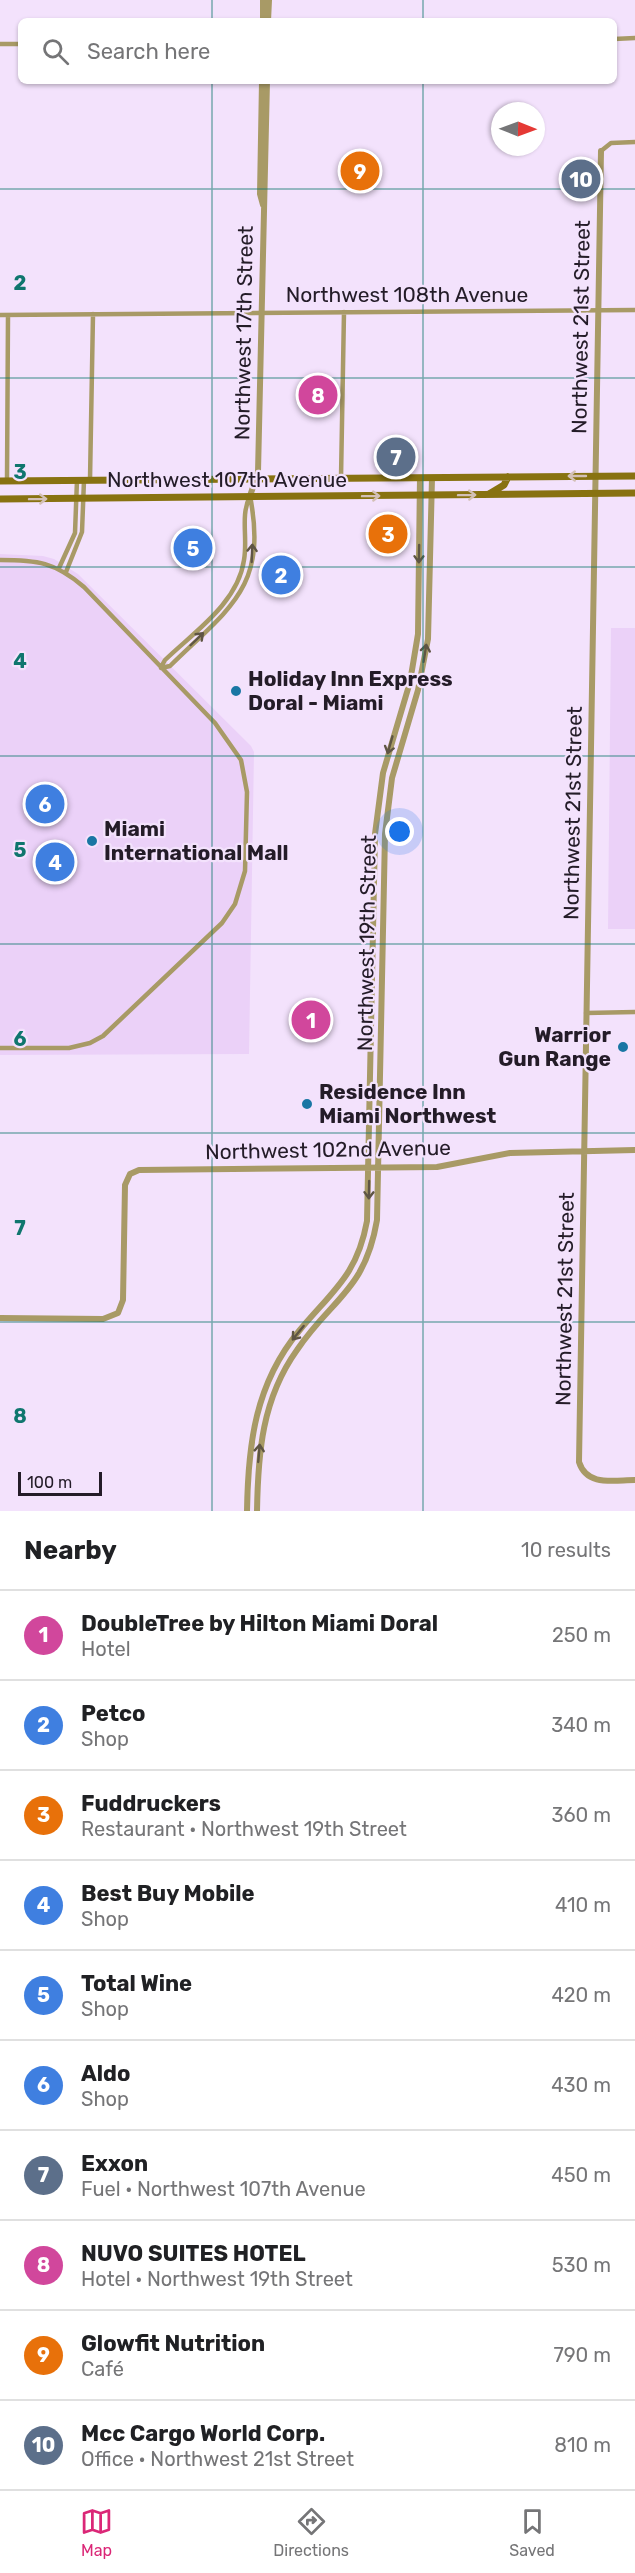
<!DOCTYPE html>
<html lang="en">
<head>
<meta charset="utf-8">
<style>
  body { margin:0; font-family:Rubik,sans-serif; background:#f2f2f2; color:#202124 }
  .compass { position:absolute; left:491px; top:102px; width:54px; height:54px; border-radius:50%; background:#fff; box-shadow:0 2px 4px #0004; rotate:91deg }
  .scale { position:absolute; left:18px; bottom:15px; width:84px; box-sizing:border-box; padding-left:6px; border:3px solid #241c28; border-top:0; font-size:16px; line-height:21px; white-space:nowrap; color:#241c28; -webkit-text-stroke:4px #f3e2fc; paint-order:stroke }
  .you { position:absolute; left:400px; top:832px; width:21px; height:21px; margin:-15px; border:4px solid #fff; border-radius:50%; background:#1a73e8; box-shadow:0 0 0 9px #1a73e833 }
  .badge { display:grid; place-items:center; width:39px; height:39px; border-radius:50%; background:#db2777; color:#fff; font-size:20px; font-weight:700 }
  .pin { position:absolute; translate:-50% -50%; border:3px solid #fff; box-shadow:0 2px 6px #0006 }
  .list { margin:0; padding:0; list-style:none }
  h2 { display:flex; justify-content:space-between; align-items:center; height:78px; margin:0; padding:0 24px; font-size:26px }
  h2 small { font-size:20px; font-weight:400; color:#757577 }
  .list li { display:grid; grid-template-columns:39px 1fr auto; gap:18px; align-items:center; box-sizing:border-box; height:90px; padding:0 24px; border-top:2px solid #e0e0e0 }
  .list b { display:block; font-size:22px; white-space:nowrap }
  .list p { margin:0; font-size:20px; white-space:nowrap; color:#757577 }
  .list em { font-size:20px; font-style:normal; color:#757577 }
  .icon { flex:none; width:33px; height:33px; fill:none; stroke:currentColor; stroke-width:2; stroke-linecap:round; stroke-linejoin:round }
  .map { position:relative; flex:none; width:635px; height:1511px; overflow:hidden }
  .search { position:absolute; background:#fff; box-shadow:0 2px 4px #0004; left:18px; right:18px; top:18px; height:66px; display:flex; align-items:center; gap:15px; box-sizing:border-box; padding:0 21px; border-radius:9px; color:#757577; font-size:22px }
  .sheet { height:978px; background:#fff }
  nav { display:flex; justify-content:space-around; align-items:center; box-sizing:border-box; height:84px; border-top:2px solid #e0e0e0; background:#fff; font-size:16px; color:#757577 }
  nav a { display:grid; justify-items:center; gap:3px }
  nav .on { color:#db2777 }
  .map>svg:first-child { display:block }
  .built { fill:#ebd1f8 }
  .lines { fill:none; stroke-linecap:round; stroke-linejoin:round }
  .minor { stroke:#a89a66; stroke-width:4.5 }
  .tertiary { stroke:#a89a66; stroke-width:6 }
  .secondary { stroke:#887211; stroke-width:7 }
  .oneway { stroke:#d3c0b6 }
  .oneway2 { stroke:#5f5544 }
  .grid { fill:none; stroke:#0f766e; stroke-width:1.5; stroke-opacity:0.55 }
  .poi-dot { fill:#1976a4; stroke:#f3e2fc; stroke-width:2 }
  .labels { text-anchor:middle; stroke-width:4.5; stroke-linejoin:round; paint-order:stroke }
  .street-label { font-size:21px; fill:#241c28; stroke:#f3e2fc }
  .poi-label { font-size:21px; font-weight:bold; fill:#241c28; stroke:#f3e2fc; text-anchor:start }
  .grid-label { font-size:20px; text-anchor:middle; font-weight:bold; fill:#0f766e; stroke:#f3e2fc; stroke-width:4.5; stroke-linejoin:round; paint-order:stroke }
</style>
</head>
<body>
<div class="map">
<svg width="635" height="1511" viewBox="0 0 635 1511">
  <rect width="100%" height="100%" fill="#f3e2fc"/>
  <path class="built" d="M 0,554 L 43,556 L 54,559 L 78,574 L 251,746 L 254,752 L 249,1054 L 0,1055 Z
    M 611,628 L 635,628 L 635,929 L 608,929 Z"/>
  <g class="lines">
    <path class="minor" d="M 614,39 L 635,38
      M 0,44 L 21,44
      M 601,151 L 611,143 L 635,142
      M 0,315 L 635,310
      M 341,478 L 344,312
      M 7,480 L 8,315
      M 90,480 L 93,314
      M 0,560 C 37,560 55,562 84,587 L 215,723 L 241,760 L 247,792 L 245,871 L 235,904 L 222,923 L 103,1036 L 90,1043 L 69,1048 L 0,1048
      M 59,568 L 75,533 L 77,480
      M 66,572 L 82,532 L 84,480
      M 161,667 L 165,660 C 194,632 238,603 244,560 C 248,538 240,516 250,496
      M 161,668 L 170,666 C 229,608 268,588 250,496
      M 586,1013 L 635,1012"/>
    <path class="tertiary" d="M 263,21 L 263,0
      M 268,21 L 269,0
      M 262,81 L 260,194 L 263,205
      M 601,151 L 579,1462 C 587,1487 614,1480 635,1480
      M 250,496 L 258,472 L 267,81
      M 0,1318 L 103,1319 L 118,1313 L 123,1300 L 125,1185 L 130,1174 L 139,1170 L 437,1167 L 510,1153 L 635,1150
      M 247,1511 C 248,1445 255,1384 299,1331 C 332,1291 357,1276 367,1221 L 375,834 L 383,773 L 410,682 L 418,634 L 420,478
      M 257,1511 C 258,1453 262,1399 297,1350 C 332,1298 365,1291 377,1220 L 385,834 L 392,778 L 418,690 L 428,639 L 432,478"/>
    <path class="secondary" d="M 0,481 L 635,476
      M 489,494 L 504,485 L 508,477
      M 0,499 L 635,493"/>
  </g>
  <defs><path id="oneway-shaft" d="M-6 0H5M1.5-3L5.5 0L1.5 3" fill="none" stroke-width="1.6" stroke-linecap="round" stroke-linejoin="round" transform="scale(1.5)"/></defs>
  <g class="oneway">
    <use href="#oneway-shaft" transform="translate(577 476) rotate(180)"/>
    <use href="#oneway-shaft" transform="translate(467 495) rotate(-1)"/>
    <use href="#oneway-shaft" transform="translate(371 496) rotate(-1)"/>
    <use href="#oneway-shaft" transform="translate(38 499) rotate(-1)"/>
  </g>
  <g class="oneway2">
    <use href="#oneway-shaft" transform="translate(252 553) rotate(-88)"/>
    <use href="#oneway-shaft" transform="translate(419 554) rotate(91)"/>
    <use href="#oneway-shaft" transform="translate(197 639) rotate(-44)"/>
    <use href="#oneway-shaft" transform="translate(425 653) rotate(-81)"/>
    <use href="#oneway-shaft" transform="translate(390 745) rotate(106)"/>
    <use href="#oneway-shaft" transform="translate(369 1190) rotate(91)"/>
    <use href="#oneway-shaft" transform="translate(298 1333) rotate(129)"/>
    <use href="#oneway-shaft" transform="translate(259 1453) rotate(-85)"/>
  </g>
  <path class="grid" d="M 212,0 L 212,21M 423,0 L 423,21M 212,81 L 212,1511M 423,81 L 423,1511M 0,189 L 635,189M 0,378 L 635,378M 0,567 L 635,567M 0,756 L 635,756M 0,944 L 635,944M 0,1133 L 635,1133M 0,1322 L 635,1322"/>
  <g class="poi-dot">
    <circle cx="236" cy="691" r="6"/>
    <circle cx="92" cy="841" r="6"/>
    <circle cx="623" cy="1047" r="6"/>
    <circle cx="307" cy="1104" r="6"/>
  </g>
  <g class="labels">
    <g class="street-label">
      <text x="407" y="302">Northwest 108th Avenue</text>
      <text transform="translate(581 327) rotate(-89)" y="7">Northwest 21st Street</text>
      <text transform="translate(244 333) rotate(-89)" y="7">Northwest 17th Street</text>
      <text x="227" y="487">Northwest 107th Avenue</text>
      <text transform="translate(573 813) rotate(-89)" y="7">Northwest 21st Street</text>
      <text transform="translate(367 943) rotate(-89)" y="7">Northwest 19th Street</text>
      <text transform="translate(328 1150) rotate(-1)" y="7">Northwest 102nd Avenue</text>
      <text transform="translate(565 1299) rotate(-89)" y="7">Northwest 21st Street</text>
    </g>
    <g class="poi-label">
      <text x="248" y="686">Holiday Inn Express<tspan x="248" dy="24">Doral - Miami</tspan></text>
      <text x="104" y="836">Miami<tspan x="104" dy="24">International Mall</tspan></text>
      <text x="611" y="1042" text-anchor="end">Warrior<tspan x="611" dy="24">Gun Range</tspan></text>
      <text x="319" y="1099">Residence Inn<tspan x="319" dy="24">Miami Northwest</tspan></text>
    </g>
  </g>
  <g class="grid-label">
    <text x="20" y="290">2</text>
    <text x="20" y="479">3</text>
    <text x="20" y="668">4</text>
    <text x="20" y="857">5</text>
    <text x="20" y="1046">6</text>
    <text x="20" y="1235">7</text>
    <text x="20" y="1423">8</text>
  </g>
</svg>
<svg class="compass" viewBox="-18 -18 36 36"><path d="M0-13l5 13h-10z" fill="#e53935"/><path d="M0 13l5-13h-10z" fill="#757577"/></svg>
<div class="scale">100 m</div>
<div class="you"></div>
<div class="pin badge" style="left:311px;top:1020px;background:#d1479c">1</div>
<div class="pin badge" style="left:281px;top:575px;background:#3f7fe0">2</div>
<div class="pin badge" style="left:388px;top:534px;background:#e8710a">3</div>
<div class="pin badge" style="left:55px;top:862px;background:#3f7fe0">4</div>
<div class="pin badge" style="left:193px;top:548px;background:#3f7fe0">5</div>
<div class="pin badge" style="left:45px;top:804px;background:#3f7fe0">6</div>
<div class="pin badge" style="left:396px;top:457px;background:#5c6f8a">7</div>
<div class="pin badge" style="left:318px;top:395px;background:#d1479c">8</div>
<div class="pin badge" style="left:360px;top:171px;background:#e8710a">9</div>
<div class="pin badge" style="left:581px;top:179px;background:#5c6f8a">10</div>
<div class="search"><svg class="icon" aria-label="search" viewBox="0 0 24 24"><circle cx="10" cy="10" r="6"/><path d="M15 15l6 6"/></svg>Search here</div>
</div>
<section class="sheet">
<h2>Nearby<small>10 results</small></h2>
<ul class="list">
<li><span class="badge" style="background:#d1479c">1</span><div><b>DoubleTree by Hilton Miami Doral</b><p>Hotel</p></div><em>250 m</em></li>
<li><span class="badge" style="background:#3f7fe0">2</span><div><b>Petco</b><p>Shop</p></div><em>340 m</em></li>
<li><span class="badge" style="background:#e8710a">3</span><div><b>Fuddruckers</b><p>Restaurant · Northwest 19th Street</p></div><em>360 m</em></li>
<li><span class="badge" style="background:#3f7fe0">4</span><div><b>Best Buy Mobile</b><p>Shop</p></div><em>410 m</em></li>
<li><span class="badge" style="background:#3f7fe0">5</span><div><b>Total Wine</b><p>Shop</p></div><em>420 m</em></li>
<li><span class="badge" style="background:#3f7fe0">6</span><div><b>Aldo</b><p>Shop</p></div><em>430 m</em></li>
<li><span class="badge" style="background:#5c6f8a">7</span><div><b>Exxon</b><p>Fuel · Northwest 107th Avenue</p></div><em>450 m</em></li>
<li><span class="badge" style="background:#d1479c">8</span><div><b>NUVO SUITES HOTEL</b><p>Hotel · Northwest 19th Street</p></div><em>530 m</em></li>
<li><span class="badge" style="background:#e8710a">9</span><div><b>Glowfit Nutrition</b><p>Café</p></div><em>790 m</em></li>
<li><span class="badge" style="background:#5c6f8a">10</span><div><b>Mcc Cargo World Corp.</b><p>Office · Northwest 21st Street</p></div><em>810 m</em></li>
</ul>
</section>
<nav>
<a class="on"><svg class="icon" aria-label="map" viewBox="0 0 24 24"><path d="M3 6l6-2 6 2 6-2v14l-6 2-6-2-6 2zM9 4v14M15 6v14"/></svg>Map</a>
<a><svg class="icon" aria-label="directions" viewBox="0 0 24 24"><path d="M12 3l9 9-9 9-9-9zM9 14v-3h6M13 9l2 2-2 2"/></svg>Directions</a>
<a><svg class="icon" aria-label="saved" viewBox="0 0 24 24"><path d="M7 4h10v16l-5-4-5 4z"/></svg>Saved</a>
</nav>
</body>
</html>
